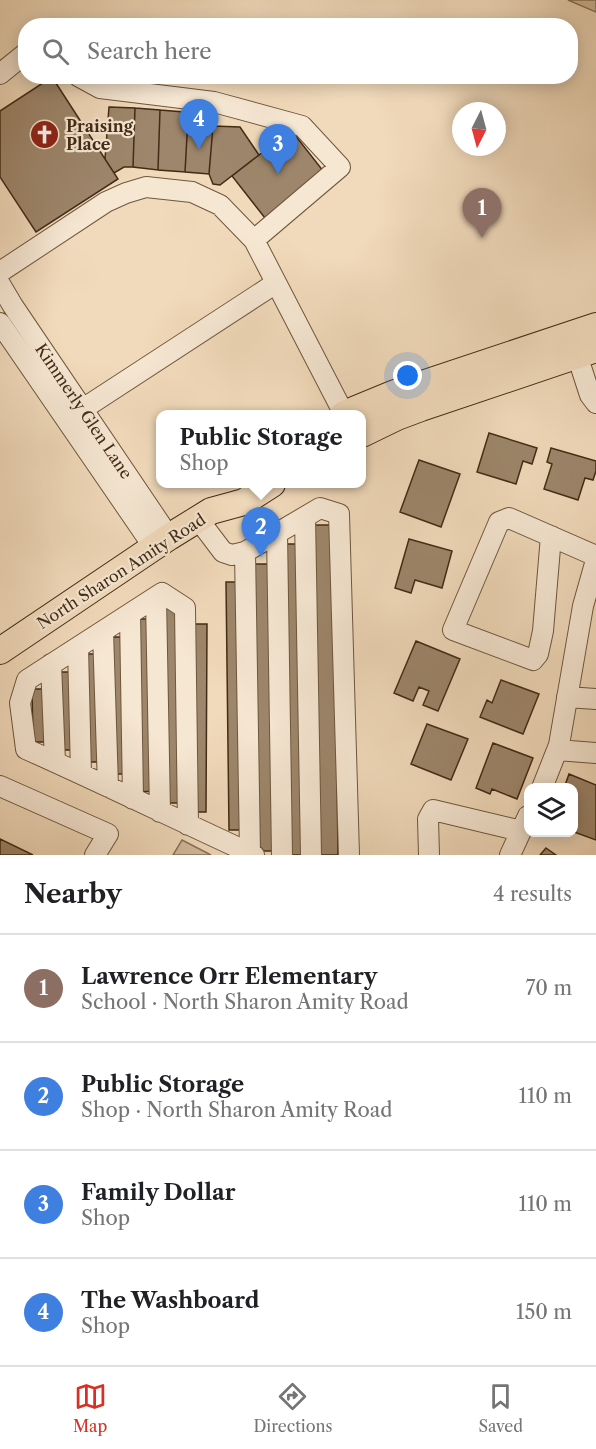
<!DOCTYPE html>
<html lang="en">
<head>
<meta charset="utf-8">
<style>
  body { margin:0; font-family:"Libre Caslon Text",serif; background:#f6f6f6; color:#202124 }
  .controls { position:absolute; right:18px; bottom:18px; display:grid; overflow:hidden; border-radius:12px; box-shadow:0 3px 15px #0003 }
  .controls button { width:54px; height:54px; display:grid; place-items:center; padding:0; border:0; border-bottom:2px solid #e0e0e0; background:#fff; color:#202124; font:30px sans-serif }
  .compass { position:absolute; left:452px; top:102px; width:54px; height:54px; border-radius:50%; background:#fff; box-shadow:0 3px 15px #0003; rotate:186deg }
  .you { position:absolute; left:408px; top:376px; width:21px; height:21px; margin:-15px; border:4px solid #fff; border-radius:50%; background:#1a73e8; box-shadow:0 0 0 9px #1a73e833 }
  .badge { display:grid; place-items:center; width:39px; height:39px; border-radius:50%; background:#d93025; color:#fff; font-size:20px; font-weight:700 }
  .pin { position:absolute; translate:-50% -50px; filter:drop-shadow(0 2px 3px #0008) }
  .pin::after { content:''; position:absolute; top:32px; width:21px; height:18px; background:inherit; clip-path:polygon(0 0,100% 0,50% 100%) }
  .popup { position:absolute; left:156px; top:410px; width:210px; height:78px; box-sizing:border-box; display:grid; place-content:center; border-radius:12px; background:#fff; filter:drop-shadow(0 2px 4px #0005); font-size:20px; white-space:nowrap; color:#757577 }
  .popup b { font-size:22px; color:#202124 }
  .popup::after { content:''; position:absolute; left:50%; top:100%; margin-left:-12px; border:12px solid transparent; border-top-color:#fff }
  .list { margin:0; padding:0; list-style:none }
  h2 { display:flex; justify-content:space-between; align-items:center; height:78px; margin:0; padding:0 24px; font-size:26px }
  h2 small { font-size:20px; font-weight:400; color:#757577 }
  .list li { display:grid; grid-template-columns:39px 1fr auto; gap:18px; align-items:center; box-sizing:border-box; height:108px; padding:0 24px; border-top:2px solid #e0e0e0 }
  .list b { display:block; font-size:22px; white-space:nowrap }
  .list p { margin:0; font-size:20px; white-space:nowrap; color:#757577 }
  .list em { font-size:20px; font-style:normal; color:#757577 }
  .icon { flex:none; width:33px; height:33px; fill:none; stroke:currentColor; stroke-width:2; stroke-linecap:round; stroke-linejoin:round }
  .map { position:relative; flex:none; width:596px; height:855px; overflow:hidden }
  .search { position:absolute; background:#fff; box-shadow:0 3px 15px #0003; left:18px; right:18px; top:18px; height:66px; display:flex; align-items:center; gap:15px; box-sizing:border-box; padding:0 21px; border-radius:24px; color:#757577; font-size:22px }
  .sheet { height:510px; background:#fff }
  nav { display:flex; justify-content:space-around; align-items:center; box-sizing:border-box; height:84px; border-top:2px solid #e0e0e0; background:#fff; font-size:16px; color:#757577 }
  nav a { display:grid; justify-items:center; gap:3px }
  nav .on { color:#d93025 }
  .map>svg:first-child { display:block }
  .green { fill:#d3bc9f; stroke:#8b745a; stroke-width:1.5 }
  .building { fill:#9d866b; stroke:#432b15; stroke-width:1.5 }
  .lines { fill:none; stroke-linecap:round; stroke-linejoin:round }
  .minor-casing { stroke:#6e573e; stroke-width:22 }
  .major-casing { stroke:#432b15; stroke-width:28 }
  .minor { stroke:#f6e7d3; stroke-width:20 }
  .major { stroke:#f1dabb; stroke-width:26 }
  .labels { text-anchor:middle; stroke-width:4.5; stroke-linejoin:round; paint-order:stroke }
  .poi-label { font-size:16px; font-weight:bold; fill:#432b15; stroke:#f6e7d3; text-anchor:start }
  .street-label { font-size:16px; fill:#432b15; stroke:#f6e7d3 }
</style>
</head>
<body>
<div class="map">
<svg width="596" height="855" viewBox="0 0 596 855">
  <rect width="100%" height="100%" fill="#f1dabb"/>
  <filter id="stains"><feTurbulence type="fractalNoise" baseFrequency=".00333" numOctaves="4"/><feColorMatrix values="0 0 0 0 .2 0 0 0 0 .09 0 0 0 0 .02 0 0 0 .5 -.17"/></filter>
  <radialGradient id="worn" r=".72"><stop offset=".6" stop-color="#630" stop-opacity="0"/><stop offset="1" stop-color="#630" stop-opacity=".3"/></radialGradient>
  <path class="green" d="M 568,0 L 596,0 L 596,12 Z
    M 182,840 L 211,855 L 173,855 Z"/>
  <path class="building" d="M 52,77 L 118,179 L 36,232 L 0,177 L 0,111 Z
    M 109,107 L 135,108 L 133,167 L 124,167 L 114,173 L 105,159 Z
    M 135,108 L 160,110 L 158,170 L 133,167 Z
    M 160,110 L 184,112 L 188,118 L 185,172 L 158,170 Z
    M 188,118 L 209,119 L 213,126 L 209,174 L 185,172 Z
    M 213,126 L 240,127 L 259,155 L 220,185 L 213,184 L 209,174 Z
    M 291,130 L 324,172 L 265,218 L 232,176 Z
    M 489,433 L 537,448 L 532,464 L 523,461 L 516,484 L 477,472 Z
    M 551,448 L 596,461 L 596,471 L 593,480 L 585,478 L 578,500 L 544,489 L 552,464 L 547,462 Z
    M 419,460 L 460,474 L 441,527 L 400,512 Z
    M 313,525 L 334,525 L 338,855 L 317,855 Z
    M 409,539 L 452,551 L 442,588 L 415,580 L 411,593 L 395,588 Z
    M 282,544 L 297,544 L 303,855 L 288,855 Z
    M 255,564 L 272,564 L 275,851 L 257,851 Z
    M 226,582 L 240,582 L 243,830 L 229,830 Z
    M 178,607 L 181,803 L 166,803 L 164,608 Z
    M 137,619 L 152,619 L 154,791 L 140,792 Z
    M 192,624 L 207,624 L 206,812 L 191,812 Z
    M 111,637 L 126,637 L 128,774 L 113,774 Z
    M 416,641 L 460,659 L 438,711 L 423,705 L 429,691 L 419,687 L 413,701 L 394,693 Z
    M 85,654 L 99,654 L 102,762 L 87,762 Z
    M 59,672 L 74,672 L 75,750 L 60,750 Z
    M 501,680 L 539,694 L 523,734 L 480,717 L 487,700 L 492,703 Z
    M 32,689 L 47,689 L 48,742 L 33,742 Z
    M 427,724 L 468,739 L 451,780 L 411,764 Z
    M 493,743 L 533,758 L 517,799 L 492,789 L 490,794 L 476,788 Z
    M 569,774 L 596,785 L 596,840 L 574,832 L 574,788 L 564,788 Z
    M 0,839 L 33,855 L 0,855 Z
    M 546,848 L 556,855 L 540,855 Z"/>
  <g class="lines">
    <defs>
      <path id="minor" d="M 0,74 L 26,53
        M 78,76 L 100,88 L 214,102 L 302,126 L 340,167 L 254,240
        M 0,272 L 106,202 L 126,193 L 146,187 L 192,192 L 220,205 L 254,240 L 344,414
        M 0,284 L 13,306 L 169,537
        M 0,323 L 153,546
        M 577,355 L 590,395 L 596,403
        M 72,416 L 276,283
        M 305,517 L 311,855
        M 198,519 L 223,552 L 232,555 L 245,552 L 320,508 L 339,514 L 349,855
        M 277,534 L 282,855
        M 551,536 L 543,631 L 538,654 L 533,660 L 453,630 L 499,522 L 509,518 L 596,556
        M 245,552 L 250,853
        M 156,598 L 160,812
        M 130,614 L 133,799
        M 103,631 L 108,787
        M 78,647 L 81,774
        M 51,664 L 55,762
        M 567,697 L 596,699
        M 557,750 L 596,753
        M 0,786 L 108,834 L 95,855
        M 542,788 L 559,745 L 583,606 L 596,560
        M 188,825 L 185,608 L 162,593 L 27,680 L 20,703 L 26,749 C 102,783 178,820 254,855
        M 429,855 L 428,819 L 433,810 L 521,831
        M 510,855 L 528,816"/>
      <path id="major" d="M 344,414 L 395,393 L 596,326
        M 362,434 L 397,417 L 421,408 L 596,349
        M 0,651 L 169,537 L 211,511 L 244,502 L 272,484"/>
    </defs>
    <use href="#minor" class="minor-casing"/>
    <use href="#major" class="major-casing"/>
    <use href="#minor" class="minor"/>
    <use href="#major" class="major"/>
  </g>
  <defs>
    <symbol id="church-disc" viewBox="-11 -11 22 22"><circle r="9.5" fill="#8f2418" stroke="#f6e7d3"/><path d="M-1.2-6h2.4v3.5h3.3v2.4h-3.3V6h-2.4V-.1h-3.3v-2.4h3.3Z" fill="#fff"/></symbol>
  </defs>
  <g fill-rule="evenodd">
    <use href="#church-disc" x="28" y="118" width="33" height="33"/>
  </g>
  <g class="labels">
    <g class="poi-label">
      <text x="66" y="132">Praising<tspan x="66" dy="18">Place</tspan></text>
    </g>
    <g class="street-label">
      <text transform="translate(84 411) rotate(56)" y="6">Kimmerly Glen Lane</text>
      <text transform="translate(121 571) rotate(-33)" y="6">North Sharon Amity Road</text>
    </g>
  </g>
  <rect width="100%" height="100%" filter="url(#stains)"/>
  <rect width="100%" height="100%" fill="url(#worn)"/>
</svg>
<div class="controls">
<button><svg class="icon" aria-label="layers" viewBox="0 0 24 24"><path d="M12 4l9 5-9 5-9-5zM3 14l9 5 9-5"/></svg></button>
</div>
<svg class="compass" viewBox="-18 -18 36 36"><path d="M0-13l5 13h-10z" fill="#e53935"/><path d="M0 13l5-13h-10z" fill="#757577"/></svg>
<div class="you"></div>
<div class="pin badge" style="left:482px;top:238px;background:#8d6e63">1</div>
<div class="pin badge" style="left:261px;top:557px;background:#3f7fe0">2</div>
<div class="popup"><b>Public Storage</b>Shop</div>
<div class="pin badge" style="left:278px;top:174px;background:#3f7fe0">3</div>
<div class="pin badge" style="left:199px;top:149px;background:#3f7fe0">4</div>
<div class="search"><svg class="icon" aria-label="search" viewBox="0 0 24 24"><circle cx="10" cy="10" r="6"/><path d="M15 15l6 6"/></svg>Search here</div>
</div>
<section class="sheet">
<h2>Nearby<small>4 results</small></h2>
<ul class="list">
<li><span class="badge" style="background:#8d6e63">1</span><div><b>Lawrence Orr Elementary</b><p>School · North Sharon Amity Road</p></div><em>70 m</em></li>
<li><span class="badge" style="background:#3f7fe0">2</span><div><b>Public Storage</b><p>Shop · North Sharon Amity Road</p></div><em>110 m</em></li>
<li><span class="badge" style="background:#3f7fe0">3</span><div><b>Family Dollar</b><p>Shop</p></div><em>110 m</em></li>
<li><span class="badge" style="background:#3f7fe0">4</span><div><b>The Washboard</b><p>Shop</p></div><em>150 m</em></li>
</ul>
</section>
<nav>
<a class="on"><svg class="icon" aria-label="map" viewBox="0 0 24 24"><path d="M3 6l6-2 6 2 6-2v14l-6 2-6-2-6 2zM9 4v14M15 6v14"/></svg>Map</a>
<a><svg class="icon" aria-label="directions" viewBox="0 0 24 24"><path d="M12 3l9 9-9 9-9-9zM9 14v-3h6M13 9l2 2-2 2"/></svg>Directions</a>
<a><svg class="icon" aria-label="saved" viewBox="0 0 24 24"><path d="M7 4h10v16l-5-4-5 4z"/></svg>Saved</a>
</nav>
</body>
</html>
